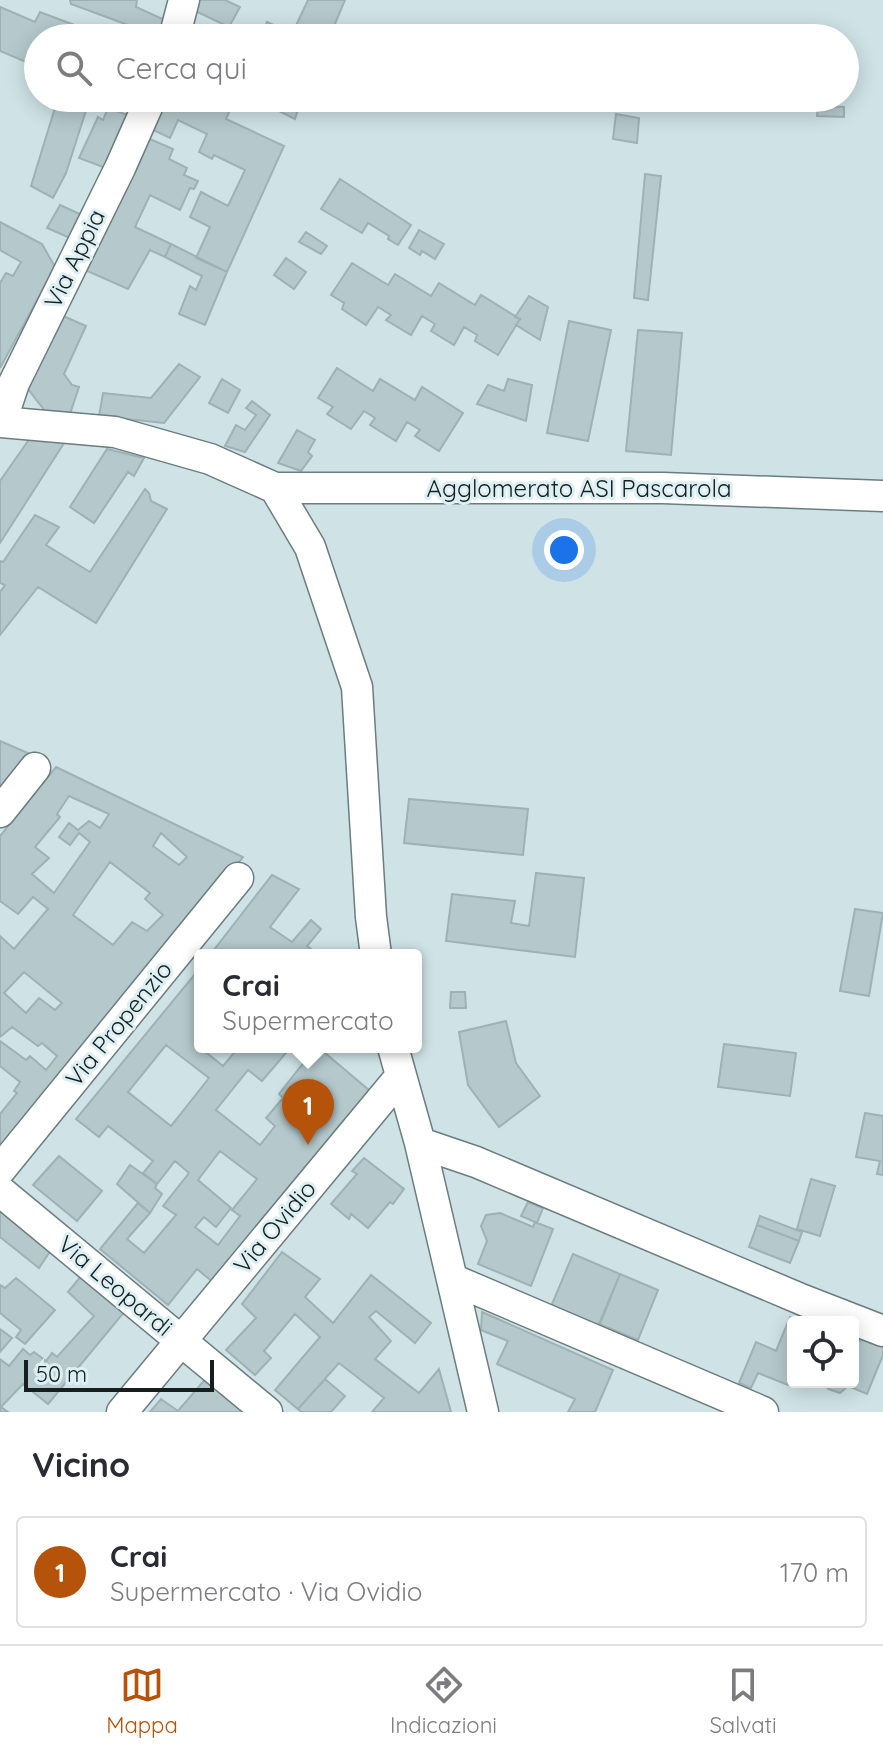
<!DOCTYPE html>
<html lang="it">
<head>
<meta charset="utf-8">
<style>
  body { margin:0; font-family:Quicksand,sans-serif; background:#f2f2f3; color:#2b2b33 }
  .controls { position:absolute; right:24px; bottom:24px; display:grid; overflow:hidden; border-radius:8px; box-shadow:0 4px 20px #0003 }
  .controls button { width:72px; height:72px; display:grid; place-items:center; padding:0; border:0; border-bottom:2px solid #e1e1e2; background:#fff; color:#2b2b33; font:40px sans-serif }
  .scale { position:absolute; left:24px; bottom:20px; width:190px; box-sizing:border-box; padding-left:8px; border:4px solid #171e1f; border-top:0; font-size:22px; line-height:28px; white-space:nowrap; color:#171e1f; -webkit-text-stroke:6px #dcf0f3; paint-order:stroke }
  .you { position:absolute; left:564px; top:550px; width:28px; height:28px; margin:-20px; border:6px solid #fff; border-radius:50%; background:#1a73e8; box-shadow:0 0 0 12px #1a73e833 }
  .badge { display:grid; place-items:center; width:52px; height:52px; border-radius:50%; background:#b45309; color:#fff; font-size:26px; font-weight:700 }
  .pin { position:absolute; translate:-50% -66px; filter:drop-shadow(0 2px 4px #0008) }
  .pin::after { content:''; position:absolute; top:42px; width:28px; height:24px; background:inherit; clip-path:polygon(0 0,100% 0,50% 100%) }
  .popup { position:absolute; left:194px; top:949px; width:228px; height:104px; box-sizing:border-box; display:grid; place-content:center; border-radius:8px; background:#fff; filter:drop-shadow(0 2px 6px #0005); font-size:26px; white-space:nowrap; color:#7c7c81 }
  .popup b { font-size:30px; color:#2b2b33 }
  .popup::after { content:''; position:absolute; left:50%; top:100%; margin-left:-16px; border:16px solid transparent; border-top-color:#fff }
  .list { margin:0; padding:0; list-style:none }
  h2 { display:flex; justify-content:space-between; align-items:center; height:104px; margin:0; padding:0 32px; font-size:34px }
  h2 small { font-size:26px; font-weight:400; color:#7c7c81 }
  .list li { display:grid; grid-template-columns:52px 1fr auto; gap:24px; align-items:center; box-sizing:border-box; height:112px; margin:0 16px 16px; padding:0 16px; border:2px solid #e1e1e2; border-radius:8px }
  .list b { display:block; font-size:30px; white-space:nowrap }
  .list p { margin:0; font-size:26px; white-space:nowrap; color:#7c7c81 }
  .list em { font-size:26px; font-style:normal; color:#7c7c81 }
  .icon { flex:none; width:44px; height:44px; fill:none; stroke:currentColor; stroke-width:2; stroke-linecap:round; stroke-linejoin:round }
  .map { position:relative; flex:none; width:883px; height:1412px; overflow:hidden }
  .search { position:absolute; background:#fff; box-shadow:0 4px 20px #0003; left:24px; right:24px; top:24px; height:88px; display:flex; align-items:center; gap:20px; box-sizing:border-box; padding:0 28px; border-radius:44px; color:#7c7c81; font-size:30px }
  .sheet { height:232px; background:#fff }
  nav { display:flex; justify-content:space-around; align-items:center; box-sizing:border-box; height:112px; border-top:2px solid #e1e1e2; background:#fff; font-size:22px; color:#7c7c81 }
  nav a { display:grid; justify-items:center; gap:4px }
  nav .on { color:#b45309 }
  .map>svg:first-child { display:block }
  .building { fill:#b5c9cc; stroke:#9eb1b4; stroke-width:2; fill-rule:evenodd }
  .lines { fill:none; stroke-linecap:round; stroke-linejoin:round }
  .minor-casing { stroke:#6a7d7f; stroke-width:33 }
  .minor { stroke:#fff; stroke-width:30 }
  .labels { text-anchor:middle; stroke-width:6; stroke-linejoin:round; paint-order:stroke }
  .street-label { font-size:24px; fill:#171e1f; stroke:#dcf0f3 }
</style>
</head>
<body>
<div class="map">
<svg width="883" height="1412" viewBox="0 0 883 1412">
  <rect width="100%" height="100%" fill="#cfe3e6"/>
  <path class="building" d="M 70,0 L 137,0 L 136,7 L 167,21 L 163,38 L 71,4 Z
    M 194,0 L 225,0 L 240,7 L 229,27 L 193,10 Z
    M 308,0 L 345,0 L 329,38 L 298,38 L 292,34 Z
    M 0,7 L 35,22 L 40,12 L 109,38 L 38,38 L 38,67 L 0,51 Z
    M 267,22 L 278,27 L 274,36 L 262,32 Z
    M 186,25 L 214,38 L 182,38 Z
    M 58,98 L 90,98 L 66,173 L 53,198 L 31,186 Z
    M 161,98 L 220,98 L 217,103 L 230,110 L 226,119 L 284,146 L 227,272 L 196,258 L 210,227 L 190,217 L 201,192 L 228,206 L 245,170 L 214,155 L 212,159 L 199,152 L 207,134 L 178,120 L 170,138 L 147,127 Z
    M 263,98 L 288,98 L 300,103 L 295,119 L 261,102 Z
    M 818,106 L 844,107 L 844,117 L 817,116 Z
    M 108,108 L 133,117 L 111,170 L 79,158 L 98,117 L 103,120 Z
    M 616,114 L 639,118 L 637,143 L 613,139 Z
    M 143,136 L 173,149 L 169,159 L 187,168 L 184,175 L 198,181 L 194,189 L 190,188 L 180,210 L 150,195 L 135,227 L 171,244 L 165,257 L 150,250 L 128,289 L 85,270 Z
    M 645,174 L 661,176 L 648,300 L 634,298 Z
    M 340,179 L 411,225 L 398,245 L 388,239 L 389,236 L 368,223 L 362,233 L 321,209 Z
    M 60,205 L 82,215 L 70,238 L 47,228 Z
    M 0,222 L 42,244 L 55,267 L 0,368 L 0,283 L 6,273 L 13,276 L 21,262 L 0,250 Z
    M 419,230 L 444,244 L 435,259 L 422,251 L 420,255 L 409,248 Z
    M 306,232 L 327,246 L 321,254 L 299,242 Z
    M 171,244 L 227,272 L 205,325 L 179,314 L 190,286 L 196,290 L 202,276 L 165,257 Z
    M 286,258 L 306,272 L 294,289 L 274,275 Z
    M 352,263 L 388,285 L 395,274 L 431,296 L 439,283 L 475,305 L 481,295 L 520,319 L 498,355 L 475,341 L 477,335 L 464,327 L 454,345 L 431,331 L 435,324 L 422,316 L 411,335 L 386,320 L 391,315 L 378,307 L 366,325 L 342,309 L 344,303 L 331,295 Z
    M 529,296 L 548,307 L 540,340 L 516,325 L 520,319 L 515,317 Z
    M 61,315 L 86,326 L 64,374 L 72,385 L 79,387 L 70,414 L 45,411 L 28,389 Z
    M 569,321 L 611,330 L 588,441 L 547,433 Z
    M 638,330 L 682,333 L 671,455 L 626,451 Z
    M 179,364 L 200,377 L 164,423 L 99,416 L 103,393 L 151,398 Z
    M 337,368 L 373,391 L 380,379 L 415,400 L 422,387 L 463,413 L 439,451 L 415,436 L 420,430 L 407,422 L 396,441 L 370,425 L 375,418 L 364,411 L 351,429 L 327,414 L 333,407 L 318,398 Z
    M 222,379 L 240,390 L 228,413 L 209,403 Z
    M 508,379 L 532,385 L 526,421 L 477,404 L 488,385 L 504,391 Z
    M 252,401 L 270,415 L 245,452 L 225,446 L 236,425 L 245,430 L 256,415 L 246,408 Z
    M 297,430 L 315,440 L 308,452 L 312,456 L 301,471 L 278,463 Z
    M 35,431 L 68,437 L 0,543 L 0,481 Z
    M 107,449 L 144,458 L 134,476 L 128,472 L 94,523 L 70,507 Z
    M 145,489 L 149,493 L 151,501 L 167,509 L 96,623 L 38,587 L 0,635 L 0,592 L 5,585 L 0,583 L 0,561 L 3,562 L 35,515 L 59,527 L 46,545 L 90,572 Z
    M 0,741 L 37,757 L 0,802 Z
    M 56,767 L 243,857 L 0,1160 L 0,1114 L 17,1093 L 14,1091 L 20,1082 L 0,1066 L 0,1041 L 26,1060 L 30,1056 L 46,1070 L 57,1056 L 42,1043 L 38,1046 L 12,1027 L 0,1037 L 0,936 L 14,949 L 48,909 L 33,897 L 18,914 L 0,901 L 0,836 ZM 69,796 L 109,814 L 100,828 L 89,821 L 78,830 L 69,823 L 59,837 L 70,845 L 79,833 L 90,842 L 54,893 L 32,874 L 49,858 L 35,847 L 60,817 L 57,814 ZM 161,833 L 187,857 L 179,865 L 153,846 ZM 110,862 L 150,893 L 145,899 L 163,915 L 147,931 L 132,922 L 113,945 L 73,915 ZM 24,972 L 62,1003 L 55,1010 L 39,998 L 26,1013 L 4,993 Z
    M 409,799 L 528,809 L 523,855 L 404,843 Z
    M 536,873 L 584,878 L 575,957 L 446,941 L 452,894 L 515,901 L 511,923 L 529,926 Z
    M 272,875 L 299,889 L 270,927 L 292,942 L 311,920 L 321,929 L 307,946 L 319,955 L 210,955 Z
    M 855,909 L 883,913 L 869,996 L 840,991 Z
    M 200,968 L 202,1049 L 223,1066 L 239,1047 L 263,1047 L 266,1049 L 268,1047 L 291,1047 L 262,1081 L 248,1070 L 216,1110 L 260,1145 L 275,1126 L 266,1118 L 283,1098 L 279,1094 L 308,1057 L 295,1047 L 318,1047 L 370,1091 L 214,1283 L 197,1269 L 168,1305 L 100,1249 L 138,1203 L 150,1213 L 127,1239 L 144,1253 L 176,1215 L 163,1206 L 189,1173 L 175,1161 L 157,1184 L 143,1173 L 153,1161 L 108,1126 L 99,1137 L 76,1119 ZM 166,1045 L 209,1078 L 171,1126 L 128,1092 ZM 220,1151 L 257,1179 L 232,1210 L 240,1216 L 218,1245 L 195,1227 L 204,1217 L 216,1227 L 231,1208 L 198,1180 Z
    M 451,992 L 465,992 L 466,1008 L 450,1008 Z
    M 506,1021 L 516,1063 L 540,1096 L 499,1127 L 468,1085 L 459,1032 Z
    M 724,1044 L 796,1053 L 790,1096 L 718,1087 Z
    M 865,1113 L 883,1116 L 883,1175 L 877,1174 L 880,1161 L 856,1157 Z
    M 59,1156 L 102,1191 L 77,1221 L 33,1185 Z
    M 364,1158 L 404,1189 L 393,1204 L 390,1202 L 368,1228 L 351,1214 L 349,1219 L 331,1204 L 357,1174 L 352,1171 Z
    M 130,1165 L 157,1184 L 155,1188 L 162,1194 L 150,1213 L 117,1184 Z
    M 811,1179 L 835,1186 L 820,1236 L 797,1229 Z
    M 528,1202 L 543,1208 L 537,1223 L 521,1216 Z
    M 2,1211 L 51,1250 L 39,1268 L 0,1237 L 0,1214 Z
    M 500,1213 L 533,1227 L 535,1222 L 553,1229 L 531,1286 L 478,1264 L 487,1241 L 481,1226 L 486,1215 Z
    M 760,1216 L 802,1232 L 799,1241 L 757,1225 Z
    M 757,1225 L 799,1241 L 790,1263 L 749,1247 Z
    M 282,1252 L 320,1279 L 305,1297 L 333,1323 L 371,1275 L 431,1323 L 415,1343 L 376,1311 L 369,1317 L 391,1341 L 375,1359 L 419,1393 L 439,1369 L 451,1412 L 372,1412 L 384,1398 L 339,1363 L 298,1409 L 275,1390 L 320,1337 L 295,1314 L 264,1351 L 271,1358 L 255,1375 L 226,1350 L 256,1318 L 242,1304 Z
    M 573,1254 L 620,1274 L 598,1329 L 550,1309 Z
    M 620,1274 L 658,1290 L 638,1340 L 599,1324 Z
    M 82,1275 L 126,1310 L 48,1404 L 23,1384 L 1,1407 L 8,1412 L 0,1412 L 0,1359 L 9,1366 L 23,1349 L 30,1355 L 34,1352 L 46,1361 L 52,1353 L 57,1357 L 94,1316 L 68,1292 Z
    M 16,1278 L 55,1310 L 25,1344 L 16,1337 L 21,1330 L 0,1313 L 0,1285 L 5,1288 Z
    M 482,1312 L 613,1370 L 595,1412 L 568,1412 L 575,1399 L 497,1364 L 508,1341 L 481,1330 Z
    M 790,1317 L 803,1322 L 793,1322 L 793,1373 L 788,1385 L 758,1373 L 751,1388 L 739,1383 L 756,1342 L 776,1351 Z
    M 0,1329 L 12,1338 L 0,1352 Z
    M 862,1337 L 883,1347 L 883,1355 L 867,1394 L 848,1386 L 840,1393 L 828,1389 L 824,1382 L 853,1382 L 853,1339 L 860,1341 Z
    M 208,1376 L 250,1412 L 150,1412 L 161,1399 L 178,1411 Z
    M 325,1379 L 345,1396 L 331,1412 L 301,1412 L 298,1409 Z"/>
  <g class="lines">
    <defs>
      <path id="minor" d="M 174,38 L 184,0
        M 0,422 L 115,432 L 210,459 L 275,488 L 663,488 L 883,496
        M 1,422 L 14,383 L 120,168 L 151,98
        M 275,488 L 310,547 L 357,687 L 371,917 L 376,955
        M 0,812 L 35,768
        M 393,1047 L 420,1143 L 483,1412
        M 420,1143 L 476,1162 L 803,1300 L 883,1331
        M 0,1170 L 238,878
        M 0,1191 L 267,1412
        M 454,1280 L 763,1412
        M 122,1412 L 400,1077"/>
    </defs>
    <use href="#minor" class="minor-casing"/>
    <use href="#minor" class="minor"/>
  </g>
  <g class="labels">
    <g class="street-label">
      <text transform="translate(75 259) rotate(-64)" y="8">Via Appia</text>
      <text x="579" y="497">Agglomerato ASI Pascarola</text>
      <text transform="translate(119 1024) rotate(-51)" y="8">Via Propenzio</text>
      <text transform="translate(275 1227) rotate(-50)" y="8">Via Ovidio</text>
      <text transform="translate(115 1286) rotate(40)" y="8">Via Leopardi</text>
    </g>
  </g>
</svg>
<div class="controls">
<button><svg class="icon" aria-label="locate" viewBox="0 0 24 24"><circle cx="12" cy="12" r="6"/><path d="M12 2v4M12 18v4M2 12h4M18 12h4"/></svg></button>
</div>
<div class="scale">50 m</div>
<div class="you"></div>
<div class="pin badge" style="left:308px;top:1145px">1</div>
<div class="popup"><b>Crai</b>Supermercato</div>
<div class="search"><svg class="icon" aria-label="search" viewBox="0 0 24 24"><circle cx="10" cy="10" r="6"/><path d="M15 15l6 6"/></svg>Cerca qui</div>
</div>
<section class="sheet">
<h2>Vicino<small></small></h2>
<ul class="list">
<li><span class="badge">1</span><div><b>Crai</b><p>Supermercato · Via Ovidio</p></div><em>170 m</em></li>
</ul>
</section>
<nav>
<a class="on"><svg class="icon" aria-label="map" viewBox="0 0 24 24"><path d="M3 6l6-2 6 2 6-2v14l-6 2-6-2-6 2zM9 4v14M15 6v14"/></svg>Mappa</a>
<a><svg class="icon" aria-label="directions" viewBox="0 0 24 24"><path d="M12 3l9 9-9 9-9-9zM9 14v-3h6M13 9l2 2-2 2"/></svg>Indicazioni</a>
<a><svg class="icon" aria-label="saved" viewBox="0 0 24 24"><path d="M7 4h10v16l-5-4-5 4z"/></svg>Salvati</a>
</nav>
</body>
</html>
